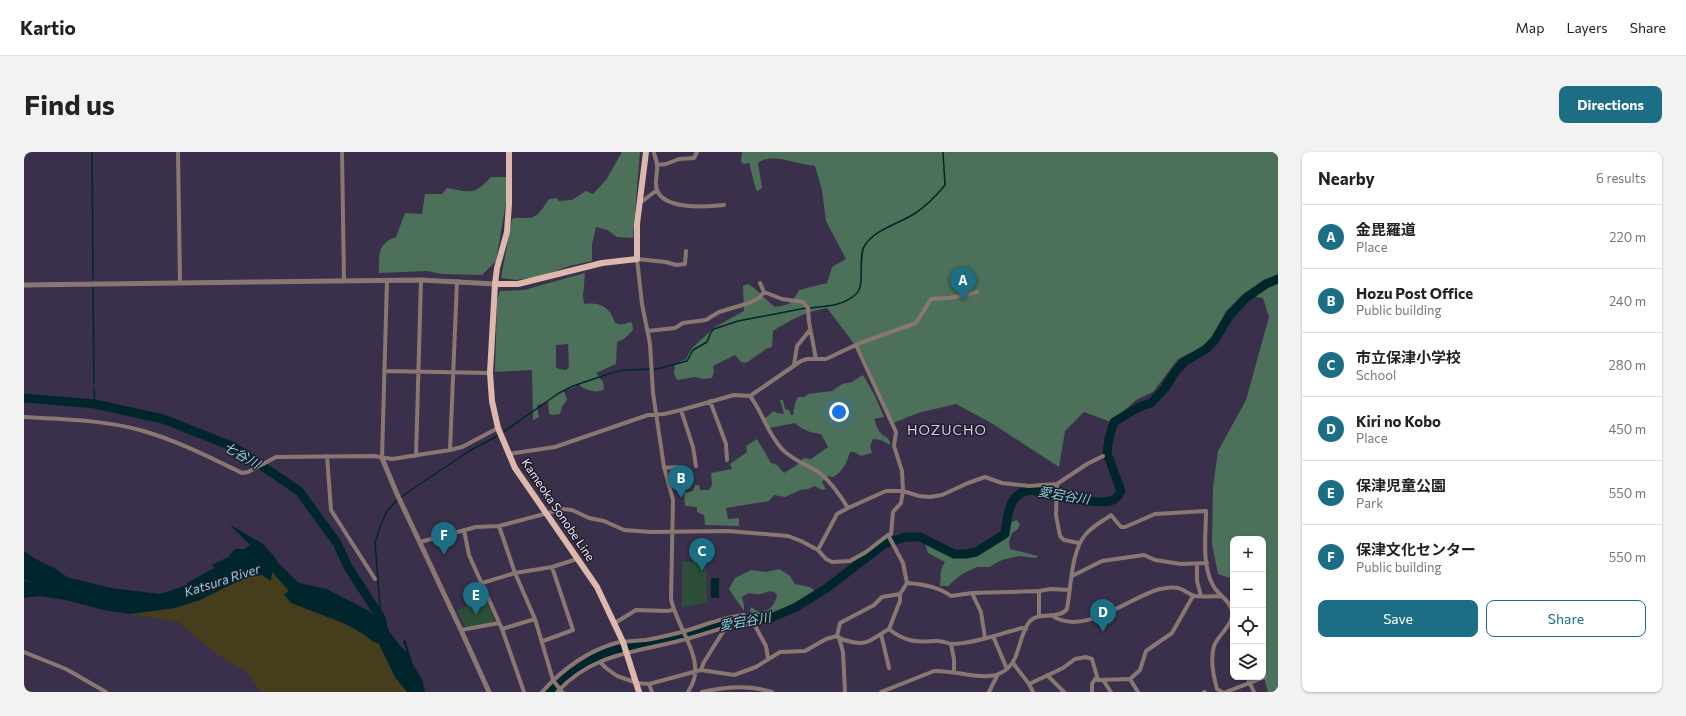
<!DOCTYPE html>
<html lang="en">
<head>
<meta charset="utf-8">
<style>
  body { margin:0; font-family:Commissioner,"Noto Sans JP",sans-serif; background:#f2f2f2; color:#222 }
  .controls { position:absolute; right:12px; bottom:12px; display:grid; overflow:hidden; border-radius:8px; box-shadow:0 1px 3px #0004 }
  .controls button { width:36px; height:36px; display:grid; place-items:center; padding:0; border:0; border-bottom:1px solid #e0e0e0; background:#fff; color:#222; font:20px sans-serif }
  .you { position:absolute; left:815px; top:260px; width:14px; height:14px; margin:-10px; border:3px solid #fff; border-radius:50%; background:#1a73e8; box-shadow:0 0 0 6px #1a73e833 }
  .badge { display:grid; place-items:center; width:26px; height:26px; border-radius:50%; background:#1b6e84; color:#fff; font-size:13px; font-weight:700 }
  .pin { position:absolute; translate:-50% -33px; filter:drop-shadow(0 1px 2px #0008) }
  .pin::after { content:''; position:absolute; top:21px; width:14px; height:12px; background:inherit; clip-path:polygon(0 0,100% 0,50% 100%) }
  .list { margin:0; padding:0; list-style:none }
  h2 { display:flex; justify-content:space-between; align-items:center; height:52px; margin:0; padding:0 16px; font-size:17px }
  h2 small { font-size:13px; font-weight:400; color:#767676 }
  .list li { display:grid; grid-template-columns:26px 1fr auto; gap:12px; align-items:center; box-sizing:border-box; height:64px; padding:0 16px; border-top:1px solid #e0e0e0 }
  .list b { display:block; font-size:15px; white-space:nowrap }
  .list p { margin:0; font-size:13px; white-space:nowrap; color:#767676 }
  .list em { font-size:13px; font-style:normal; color:#767676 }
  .actions { display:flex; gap:8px; padding:12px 16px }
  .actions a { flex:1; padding:9px 0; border:1px solid #1b6e84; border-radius:8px; text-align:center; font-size:14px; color:#1b6e84 }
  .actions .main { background:#1b6e84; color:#fff }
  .icon { flex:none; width:22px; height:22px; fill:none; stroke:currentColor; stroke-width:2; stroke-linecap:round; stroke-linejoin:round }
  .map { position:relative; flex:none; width:1254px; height:540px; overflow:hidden; border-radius:8px }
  header { display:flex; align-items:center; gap:24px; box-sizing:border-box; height:56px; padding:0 20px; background:#fff; border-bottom:1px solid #e0e0e0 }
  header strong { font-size:19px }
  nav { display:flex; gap:22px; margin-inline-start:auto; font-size:14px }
  .intro { display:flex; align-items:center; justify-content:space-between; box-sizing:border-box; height:96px; padding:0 24px }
  h1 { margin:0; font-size:28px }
  .button { padding:10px 18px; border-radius:8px; background:#1b6e84; color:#fff; font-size:14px; font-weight:700 }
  main { display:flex; gap:24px; padding:0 24px }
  aside { flex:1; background:#fff; border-radius:8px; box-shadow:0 1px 3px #0004 }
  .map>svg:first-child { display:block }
  .green { fill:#2d4f3a }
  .forest { fill:#4c7059; fill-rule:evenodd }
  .sand { fill:#463d1d }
  .water { fill:#00262b }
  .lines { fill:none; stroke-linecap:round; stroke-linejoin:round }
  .stream { stroke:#00262b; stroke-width:1.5 }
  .river { stroke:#00262b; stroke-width:9 }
  .minor { stroke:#8a7772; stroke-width:4 }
  .tertiary { stroke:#8a7772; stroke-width:5 }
  .primary { stroke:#deb7ad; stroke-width:6 }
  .labels { text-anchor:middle; stroke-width:3; stroke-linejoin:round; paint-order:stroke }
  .street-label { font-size:12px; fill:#efe9fb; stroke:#1f1b27 }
  .water-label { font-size:13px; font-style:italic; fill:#7fd7e1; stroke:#1f1b27 }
  .quarter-label { font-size:14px; letter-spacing:1px; fill:#d6cbed; stroke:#1f1b27 }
</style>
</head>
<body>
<header>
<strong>Kartio</strong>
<nav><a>Map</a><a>Layers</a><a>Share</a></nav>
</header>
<div class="intro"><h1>Find us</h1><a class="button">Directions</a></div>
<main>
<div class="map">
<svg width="1254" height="540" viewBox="0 0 1254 540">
  <rect width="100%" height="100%" fill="#3a304b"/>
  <path class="green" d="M 658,410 L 682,410 L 683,450 L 658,456 Z
    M 461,446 L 470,466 L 469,470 L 443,475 L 440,473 L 433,459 Z"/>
  <path class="forest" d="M 598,0 L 616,0 L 609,86 L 593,85 L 583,78 L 572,75 L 568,92 L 568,109 L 545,114 L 518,124 L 492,128 L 477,126 L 488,67 C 492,65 496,66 501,66 C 514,67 518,57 525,47 L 533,46 L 535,49 L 548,48 L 562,39 L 569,42 L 582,28 Z
    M 718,0 L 1254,0 L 1254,540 L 1244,540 L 1239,522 L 1239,387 L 1209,387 L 1209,427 L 1194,422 L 1188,392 L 1189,335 L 1194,299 L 1222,248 L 1245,165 L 1239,146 L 1219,142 L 1202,159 L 1187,187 L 1179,195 L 1154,207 L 1129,240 L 1112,248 L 1087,270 L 1060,260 L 1041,279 L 1035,315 L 969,272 L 932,252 L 894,261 L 869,271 L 840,205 L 803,156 C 781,160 768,167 749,179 L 748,195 L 742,197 L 722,211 L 717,210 L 711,203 L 689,214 L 690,220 L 688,226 L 679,227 L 671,225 L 653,228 L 650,221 L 651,212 L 662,207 L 668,196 L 691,175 L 720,159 L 719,134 L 724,132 C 735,138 741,148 751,155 C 766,153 768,151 775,138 L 803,131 L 808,115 L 822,107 L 802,69 L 798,38 L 791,14 C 774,13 748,0 734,11 L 738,36 L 734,39 L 732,38 L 725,11 L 720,12 L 717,10 Z
    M 467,25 L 482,25 L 482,50 L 472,109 L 458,123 L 418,122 L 403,119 L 355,121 C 355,104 353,91 372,85 L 381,61 L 398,62 L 401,42 L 418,42 L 423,36 C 447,40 449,44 467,25 Z
    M 561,121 L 559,144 L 560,152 C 576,150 586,155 591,171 C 596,173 601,173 605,170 L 608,171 L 609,178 L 600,187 L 593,190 L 592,212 L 572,221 L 579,230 L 580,237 C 571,243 561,237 553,232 L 551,235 L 540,239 L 543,248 L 538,255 L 536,262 L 529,263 L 525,262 L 524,250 L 513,253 L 515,265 L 509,268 L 508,218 L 471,220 L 473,148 L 476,139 L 500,138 ZM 544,192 L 545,215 L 542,218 L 535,217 L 532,215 L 532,193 Z
    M 839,223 L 851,244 L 860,265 L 850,267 C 852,271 853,277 856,280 C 860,286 866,284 866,293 L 857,288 L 849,287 L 846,294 L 848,301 L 837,304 L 830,300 L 826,300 C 823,310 819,320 809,325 L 802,324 L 798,330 L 802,337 L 798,338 L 791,334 L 784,337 L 776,338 L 761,345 L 750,343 L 745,349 L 702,356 L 704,367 L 715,366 L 715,374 L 681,373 L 680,363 L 673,360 L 673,355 L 661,354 L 660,341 L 669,339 L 671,333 L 675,333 L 676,338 L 685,338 L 688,333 L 687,321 L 708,317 L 706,312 L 723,300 L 722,294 L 733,287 L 747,311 L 753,313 L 760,321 L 773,313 L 780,306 L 787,307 L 804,295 L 797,282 C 787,281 778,278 771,271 L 745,276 L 740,267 L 750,259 L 753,261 L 760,262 L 756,248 L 759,248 L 761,257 L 765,258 L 767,263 L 769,263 L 771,251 L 774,245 L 780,245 L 784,242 L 808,239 L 818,232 L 828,230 Z
    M 993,368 L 996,373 L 993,378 L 988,381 L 985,390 L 986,397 L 1014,404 L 1012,406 L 995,404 L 978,408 L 965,415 L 953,415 L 938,422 L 924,434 L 916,434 L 917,418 L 921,410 L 904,401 L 900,388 L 902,386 L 904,385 L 911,392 L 933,400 L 934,405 L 936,406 L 970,393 L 983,383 L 988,370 Z
    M 755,417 L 766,424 L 771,432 L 786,435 L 791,439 L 758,459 L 730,466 L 726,459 L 727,455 L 736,461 C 746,458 751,453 753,443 C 747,435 742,442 735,442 C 732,443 728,441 725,441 L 718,445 L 720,454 L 720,459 L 705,437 L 711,426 L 727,418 L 742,420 Z"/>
  <path class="sand" d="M 248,419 L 265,440 L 260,442 L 341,483 L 348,489 L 355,492 L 371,525 L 383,540 L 236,540 L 224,521 L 194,503 L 154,470 L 107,462 L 151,456 L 176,448 L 223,425 L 238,423 Z"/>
  <path class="water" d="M 205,372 L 239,392 L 249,403 L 254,411 L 275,431 L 303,437 L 345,459 L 351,464 L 337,442 L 338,439 C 354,459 365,483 383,501 L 379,489 L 381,487 L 389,513 L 398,527 L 401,540 L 383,540 L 371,525 L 355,492 L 348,489 L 341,483 L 322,472 L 267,451 L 260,442 L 265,439 L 248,420 L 247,429 L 238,423 L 223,425 L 176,448 L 151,456 L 106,462 L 79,458 L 42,448 L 15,444 L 0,446 L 0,429 L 6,430 L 0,427 L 0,399 C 13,410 31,414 43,425 L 87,436 L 136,442 L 163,433 L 163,431 L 190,416 L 190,414 L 186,414 L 204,405 L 211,397 L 220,397 L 226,393 Z
    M 687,426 L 695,426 L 695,446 L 687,446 Z"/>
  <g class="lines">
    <path class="stream" d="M 68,0 L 69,127
      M 69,135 L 70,232
      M 786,156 C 803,154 819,154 832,142 C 842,134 833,104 841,93 C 852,77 874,72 890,62 C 901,55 912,44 921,33 L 919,0
      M 70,236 L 71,252
      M 478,281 L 535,241 L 549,234 L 584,222 L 599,218 L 633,217 L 663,209 L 669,198 L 683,190 L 687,180 L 690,177 L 714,169 L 782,156
      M 377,345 L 445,299 L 475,283
      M 357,466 L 351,391 L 356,375 L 363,359 L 374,347"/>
    <path class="river" d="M 0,246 L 71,252 L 139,267 L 210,295 L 275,339 L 313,391 L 324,415 L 357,466 L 359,475
      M 526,540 L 541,526 L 574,504 L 592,497 L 641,488 L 706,469 L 747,466 L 772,455 L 803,436 L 860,392 L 882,385 L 896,385 L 930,402 L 942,402 L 952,400 L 981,382 C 984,364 983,343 1005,338 C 1022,340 1075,355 1089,348 C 1093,346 1095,343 1097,339 L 1083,301 L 1085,286 L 1090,270 L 1115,255 L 1127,251 L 1141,236 L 1151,220 L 1160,210 L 1182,197 L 1190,189 L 1206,163 L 1223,145 L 1242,132 L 1254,127"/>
    <path class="minor" d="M 154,0 L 156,130
      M 318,0 L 320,129
      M 630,1 C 631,5 633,9 633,13 C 634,21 630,31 633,38 C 640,58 683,55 700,53
      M 633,13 L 642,12 L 655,7 L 670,6 L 673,0
      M 616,51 L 633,38
      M 662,99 L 661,112 L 652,113 L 642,110 L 613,107 L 618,152 L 626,192 L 629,241 L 640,315 L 649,348 L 647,447 C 652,472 674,498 671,523 C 670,529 667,535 664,540
      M 736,131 L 740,140 L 758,147 L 779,150 L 784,156 L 785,170 L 792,207
      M 623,179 L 651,176 L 659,171 L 682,168 L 695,160 L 725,151 L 735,146 L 740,140
      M 770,213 L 773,194 L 786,178
      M 360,219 L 466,221
      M 726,244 C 739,261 742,279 758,297 C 770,310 784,312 797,322 C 808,331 816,343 824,356
      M 686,249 L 702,292 L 703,308
      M 657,258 L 669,295 L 672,314
      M 0,265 C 38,267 79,268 116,278 C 152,288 185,305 218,321 L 224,320 L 252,305 L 350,304 L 368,307 L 426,298 L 438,295 L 474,276
      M 426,298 L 433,129
      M 484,302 L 531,295 L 624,263 L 640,262 L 657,258 L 710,243 L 726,244 L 777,209 L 783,207 L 802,207 L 836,191 L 892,171 L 907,147 L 925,146 L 953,140
      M 303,304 L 307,358 L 351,427
      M 392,304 L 397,128
      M 358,306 L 363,128
      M 640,316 L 653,315
      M 1033,332 L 1032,363 L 1036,384 L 1040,388 L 1055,391
      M 475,374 L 491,421 L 511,467 L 529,528 L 538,540
      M 440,378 L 445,403 L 478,477 L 500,540
      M 396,390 L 452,375 L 475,374 L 539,357 L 548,358 L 565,366 L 580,369 L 600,378 L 627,380 L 704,379 L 764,384 L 777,389 L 794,398 L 802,407 L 808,410 L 826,409 L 842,400 L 864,383 L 867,382 L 869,360 L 877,351 L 879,339 L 878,319 L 870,294 L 872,280 L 832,193
      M 794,398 L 813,362 L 824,356 L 862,339 L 879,339 L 895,344 L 906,345 L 918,343 L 944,331 L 961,325 L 978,331 L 1005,334 L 1033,332 L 1063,312 L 1079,304
      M 1173,412 L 1173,429 L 1177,444
      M 1048,424 L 1078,409 L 1120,403 L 1131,408 L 1157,412 L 1183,411
      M 458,431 L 491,421 L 528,415 L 553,407
      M 883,431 C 898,432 915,435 927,444 L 948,441 L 1015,439 L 1015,464
      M 1015,439 L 1027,437 L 1046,438
      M 948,441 L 957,460 L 961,486
      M 1027,463 C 1059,486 1105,445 1136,437 C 1142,436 1151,434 1157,437 C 1162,439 1166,443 1171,444 C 1179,445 1189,444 1198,444
      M 591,471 L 612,458 L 643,459 L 649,458
      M 478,477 L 511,467
      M 865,477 L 876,449 L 876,442
      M 437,478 L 475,471
      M 857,482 L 865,516
      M 813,484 L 816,471 L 850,453 L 858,445 L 876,442 L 883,431 L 879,411 L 864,383
      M 969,484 L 983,517
      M 815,486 L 819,500 L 821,540
      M 519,489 L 549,478 L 528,415
      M 927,492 L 930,507 L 930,520
      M 0,500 L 42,517 L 82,540
      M 576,510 L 582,516 L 593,524 L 613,531 L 625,532 L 677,518 L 710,523 L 732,515 L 756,500 L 781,499 L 802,487 L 813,484 C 816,487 820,488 824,489 C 844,495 849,486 865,477 C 882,491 894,490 914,489 C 920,489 924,492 929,492 C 952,491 975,482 998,476 L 1002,477
      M 989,511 L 1005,532 L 1009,540
      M 677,518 L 680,510 L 702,475 L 730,472 L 742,494 L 744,506
      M 1023,523 L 1040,540
      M 1223,525 L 1230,540
      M 1106,527 L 1114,540
      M 1079,528 L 1087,540
      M 625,532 L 628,540
      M 1005,532 L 1039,516 L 1051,507 L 1062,505 L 1068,507 L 1074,528 L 1106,527 L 1116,518 L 1122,499 L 1148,481 L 1169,444
      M 518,540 C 538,518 563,499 592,491 C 601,489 612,489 622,488 C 634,486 646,483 658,480 C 679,474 698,465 720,463
      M 533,540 C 567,504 601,502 646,491 C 665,487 683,481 702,475
      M 678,540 C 700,535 726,533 748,540
      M 857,540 L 910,519 C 937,517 975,539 991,506 C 996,495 998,478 1006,469 C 1016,459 1035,468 1043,457 C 1047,436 1047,398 1062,382 C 1069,374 1079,369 1087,363 L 1097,375 L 1101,375 L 1131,362 L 1182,359 C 1182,383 1177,414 1190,435 C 1195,444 1206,448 1208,459 C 1211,471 1194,483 1190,494 C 1186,508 1189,523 1193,537 L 1198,540
      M 965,540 L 973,524
      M 1068,540 L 1068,532 L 1071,527 L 1074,528
      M 1180,540 L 1181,540
      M 1202,540 L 1241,525"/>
    <path class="tertiary" d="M 0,133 L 397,128 L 471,132
      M 358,306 L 373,342 L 437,478 L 465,540"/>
    <path class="primary" d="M 485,0 L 485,52 L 483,80 L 473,116 L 471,132 L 466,221 L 468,249 L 474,276 L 491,316 L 573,435 L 599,490 L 615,540
      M 471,132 L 494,132 L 578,111 L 613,107 L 613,72 L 622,0"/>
  </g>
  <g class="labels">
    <g class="street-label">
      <text transform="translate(534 358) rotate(56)" y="4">Kameoka Sonobe Line</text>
    </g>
    <g class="water-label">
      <text transform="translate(218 303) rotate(30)" y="5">七谷川</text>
      <text transform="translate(1040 343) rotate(9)" y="5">愛宕谷川</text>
      <text transform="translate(198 428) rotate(-18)" y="5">Katsura River</text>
      <text transform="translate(721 469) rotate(-10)" y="5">愛宕谷川</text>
    </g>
    <g class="quarter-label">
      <text x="923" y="283">HOZUCHO</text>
    </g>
  </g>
</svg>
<div class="controls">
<button>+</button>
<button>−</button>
<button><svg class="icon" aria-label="locate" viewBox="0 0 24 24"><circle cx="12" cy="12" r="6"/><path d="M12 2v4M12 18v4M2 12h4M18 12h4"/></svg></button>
<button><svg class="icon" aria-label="layers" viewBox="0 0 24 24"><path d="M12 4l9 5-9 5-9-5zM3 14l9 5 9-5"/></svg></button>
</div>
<div class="you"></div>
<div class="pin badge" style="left:939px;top:148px">A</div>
<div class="pin badge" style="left:657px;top:346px">B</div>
<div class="pin badge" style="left:678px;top:419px">C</div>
<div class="pin badge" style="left:1079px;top:480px">D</div>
<div class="pin badge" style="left:452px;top:463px">E</div>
<div class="pin badge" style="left:420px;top:403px">F</div>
</div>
<aside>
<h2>Nearby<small>6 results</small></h2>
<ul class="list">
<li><span class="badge">A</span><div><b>金毘羅道</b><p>Place</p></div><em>220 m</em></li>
<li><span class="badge">B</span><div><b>Hozu Post Office</b><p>Public building</p></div><em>240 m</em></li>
<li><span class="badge">C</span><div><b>市立保津小学校</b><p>School</p></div><em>280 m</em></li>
<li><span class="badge">D</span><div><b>Kiri no Kobo</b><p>Place</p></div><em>450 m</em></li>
<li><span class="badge">E</span><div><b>保津児童公園</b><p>Park</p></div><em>550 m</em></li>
<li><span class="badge">F</span><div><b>保津文化センター</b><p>Public building</p></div><em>550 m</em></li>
</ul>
<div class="actions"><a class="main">Save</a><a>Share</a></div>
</aside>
</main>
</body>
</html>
